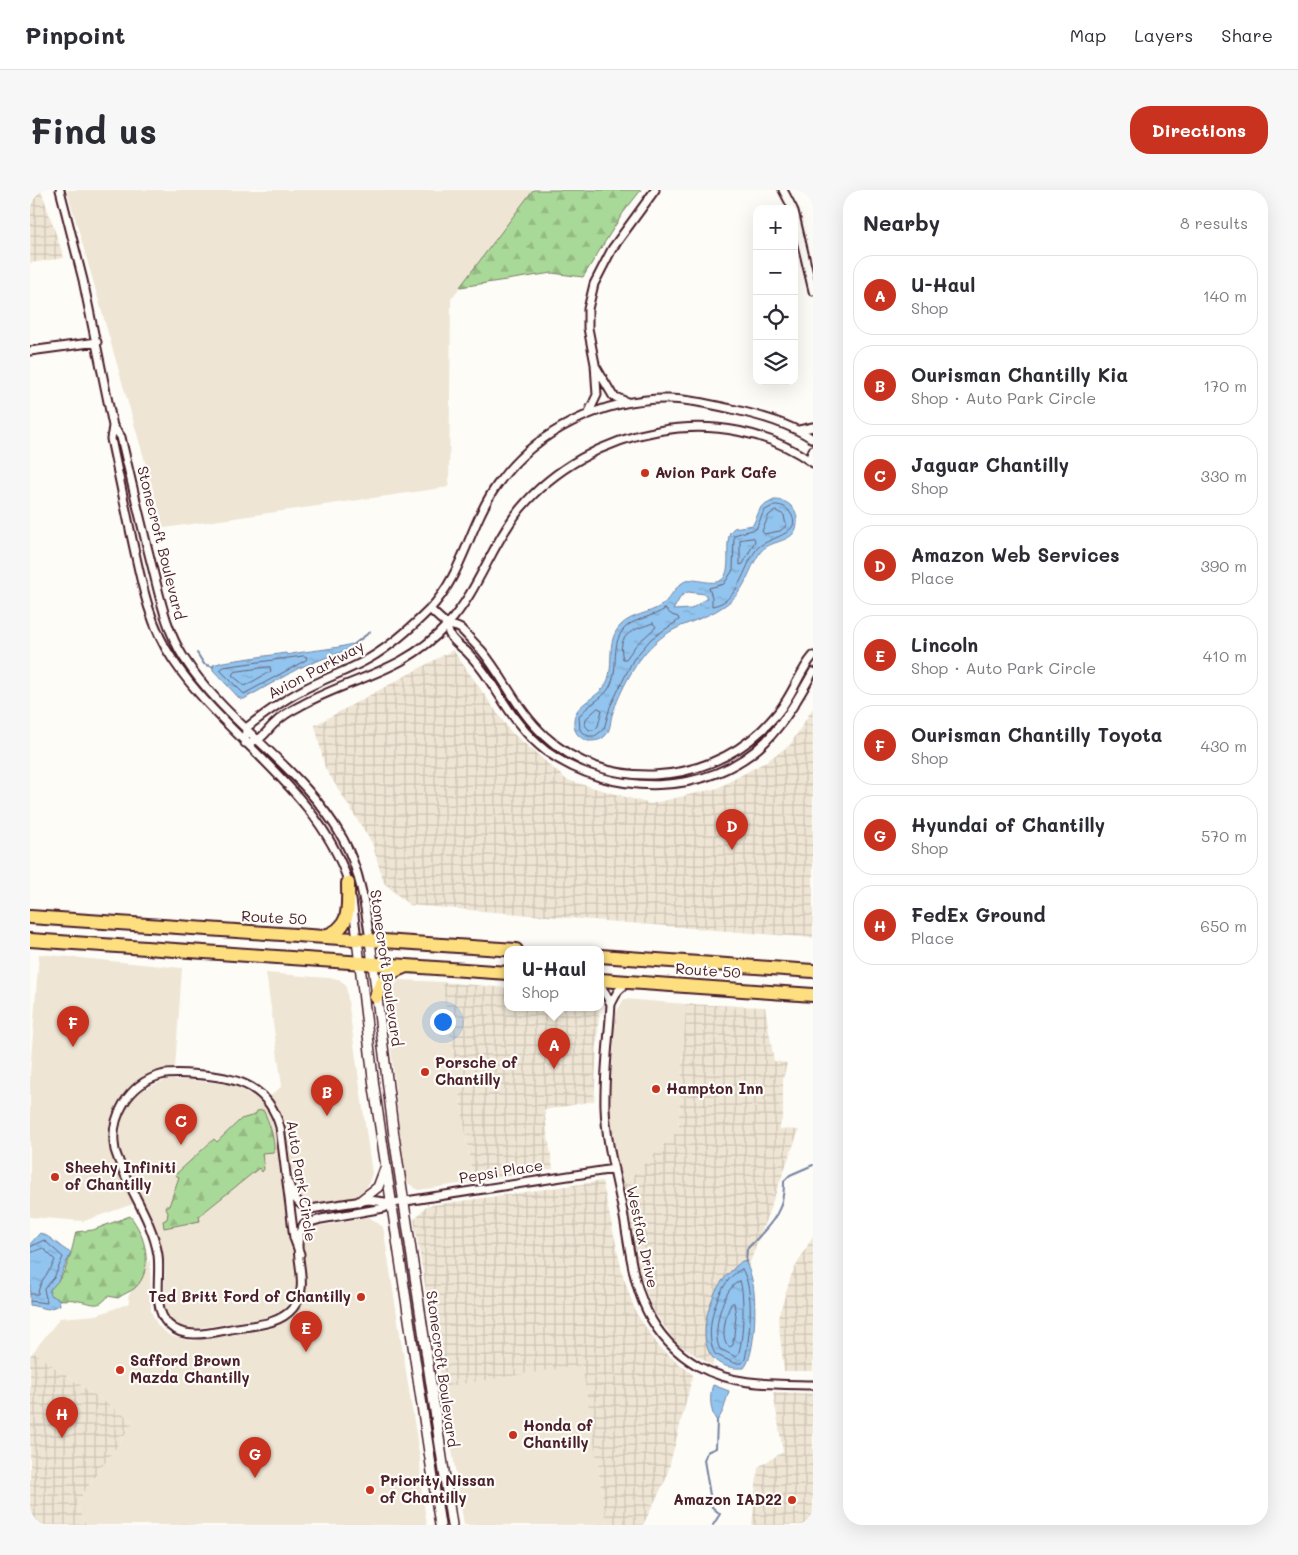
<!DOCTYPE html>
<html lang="en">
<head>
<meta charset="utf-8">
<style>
  body { margin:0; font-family:Mali,sans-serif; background:#f7f7f7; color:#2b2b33 }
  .controls { position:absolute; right:15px; top:15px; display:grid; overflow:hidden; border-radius:10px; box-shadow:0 5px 20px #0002 }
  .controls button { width:45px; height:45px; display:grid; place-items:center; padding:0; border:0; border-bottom:1px solid #e1e1e2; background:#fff; color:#2b2b33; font:25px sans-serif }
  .you { position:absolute; left:412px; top:831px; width:18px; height:18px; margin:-12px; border:4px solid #fff; border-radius:50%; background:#1a73e8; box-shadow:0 0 0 8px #1a73e833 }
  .badge { display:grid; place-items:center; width:32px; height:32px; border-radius:50%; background:#c8321e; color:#fff; font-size:16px; font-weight:700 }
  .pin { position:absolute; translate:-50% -41px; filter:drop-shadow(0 1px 2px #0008) }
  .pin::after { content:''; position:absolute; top:26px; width:18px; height:15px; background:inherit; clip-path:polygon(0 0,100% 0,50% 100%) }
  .popup { position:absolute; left:474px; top:756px; width:100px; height:65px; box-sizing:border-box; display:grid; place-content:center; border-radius:10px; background:#fff; filter:drop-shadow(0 1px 4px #0005); font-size:16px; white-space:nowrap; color:#7c7c81 }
  .popup b { font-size:19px; color:#2b2b33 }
  .popup::after { content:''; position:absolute; left:50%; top:100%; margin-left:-10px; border:10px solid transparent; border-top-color:#fff }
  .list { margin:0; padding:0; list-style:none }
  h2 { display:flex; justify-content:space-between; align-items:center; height:65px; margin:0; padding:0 20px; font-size:21px }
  h2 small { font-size:16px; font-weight:400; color:#7c7c81 }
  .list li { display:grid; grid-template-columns:32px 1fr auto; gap:15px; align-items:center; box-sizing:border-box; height:80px; margin:0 10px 10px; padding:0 10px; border:1px solid #e1e1e2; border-radius:20px }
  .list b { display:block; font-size:19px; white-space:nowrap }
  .list p { margin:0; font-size:16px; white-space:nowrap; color:#7c7c81 }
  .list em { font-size:16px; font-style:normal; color:#7c7c81 }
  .icon { flex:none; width:28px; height:28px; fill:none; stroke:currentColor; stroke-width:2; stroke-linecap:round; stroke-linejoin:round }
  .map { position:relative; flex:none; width:783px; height:1335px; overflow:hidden; border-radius:20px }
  header { display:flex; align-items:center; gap:30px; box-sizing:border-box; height:70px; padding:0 25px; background:#fff; border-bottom:1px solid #e1e1e2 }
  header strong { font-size:24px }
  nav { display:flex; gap:28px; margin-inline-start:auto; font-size:18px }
  .intro { display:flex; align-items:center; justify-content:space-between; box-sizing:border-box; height:120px; padding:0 30px }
  h1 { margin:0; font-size:35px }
  .button { padding:12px 22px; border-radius:20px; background:#c8321e; color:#fff; font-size:18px; font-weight:700 }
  main { display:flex; gap:30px; padding:0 30px }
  aside { flex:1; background:#fff; border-radius:20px; box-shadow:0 5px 20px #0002 }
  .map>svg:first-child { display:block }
  .built { fill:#eee5d4 }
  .industrial { fill:url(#industrial-grid) }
  .forest { fill:url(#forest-firs); stroke:#7a7c62 }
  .water { fill:url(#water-ripples); stroke:#7582a0; fill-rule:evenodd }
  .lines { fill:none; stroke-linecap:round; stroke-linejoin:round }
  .shore { stroke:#666179; stroke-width:1 }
  .stream { stroke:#7582a0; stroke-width:2 }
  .street-casing { stroke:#4a1f2b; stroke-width:11 }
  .secondary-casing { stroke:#4a1f2b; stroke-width:12 }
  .highway-casing { stroke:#4a1f2b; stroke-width:16 }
  .street { stroke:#fdfcf7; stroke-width:7 }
  .secondary { stroke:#fdfcf7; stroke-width:9 }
  .highway { stroke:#fedf80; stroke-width:12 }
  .poi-dot { fill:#c8321e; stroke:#fdfcf7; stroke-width:2 }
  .labels { text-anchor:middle; stroke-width:4.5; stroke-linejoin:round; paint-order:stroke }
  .poi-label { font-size:15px; font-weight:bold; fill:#4a1f2b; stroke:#fdfcf7; text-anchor:start }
  .street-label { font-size:15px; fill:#4a1f2b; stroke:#fdfcf7 }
</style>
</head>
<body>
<header>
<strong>Pinpoint</strong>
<nav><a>Map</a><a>Layers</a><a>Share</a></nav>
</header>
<div class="intro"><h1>Find us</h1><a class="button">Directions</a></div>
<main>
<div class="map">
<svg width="783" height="1335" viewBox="0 0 783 1335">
  <defs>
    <pattern id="industrial-grid" width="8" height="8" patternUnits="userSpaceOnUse" patternTransform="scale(1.25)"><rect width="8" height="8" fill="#eee5d4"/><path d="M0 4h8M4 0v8" fill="none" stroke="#cec4b6"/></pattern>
    <pattern id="forest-firs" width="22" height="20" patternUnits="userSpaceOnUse" patternTransform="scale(1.25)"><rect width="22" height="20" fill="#a9d998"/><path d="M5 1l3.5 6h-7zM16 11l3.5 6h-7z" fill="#93ba83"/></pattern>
    <pattern id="water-ripples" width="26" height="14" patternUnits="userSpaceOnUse" patternTransform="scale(1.25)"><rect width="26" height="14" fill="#91c4ee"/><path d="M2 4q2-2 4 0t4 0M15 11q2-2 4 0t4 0" fill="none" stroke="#7fa8cc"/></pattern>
  </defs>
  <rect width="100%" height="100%" fill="#fdfcf7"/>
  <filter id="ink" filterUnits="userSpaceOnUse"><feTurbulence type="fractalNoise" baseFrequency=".02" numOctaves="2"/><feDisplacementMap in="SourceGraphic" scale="10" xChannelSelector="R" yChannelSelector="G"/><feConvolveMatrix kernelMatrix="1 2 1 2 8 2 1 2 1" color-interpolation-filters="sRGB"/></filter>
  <g filter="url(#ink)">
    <path class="built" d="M 37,0 L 503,0 L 421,109 L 419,297 L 134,338 Z
      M 9,764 L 152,778 L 145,878 L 123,882 L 104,894 L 89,910 L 80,929 L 80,962 L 103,1014 L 54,1031 L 0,1027 L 0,883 Z
      M 236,783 L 309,789 L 316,796 L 342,984 L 335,1002 L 329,1006 L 273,1015 L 264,1007 L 253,935 L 239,907 L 252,896 Z
      M 369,790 L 412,792 L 443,992 L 388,1000 L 375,991 L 356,811 L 357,805 Z
      M 594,809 L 656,814 L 648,941 L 592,996 L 582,940 L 580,904 L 586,823 Z
      M 135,890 L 160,890 L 204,895 L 231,911 L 240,926 L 247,949 L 268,1088 L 262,1110 L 250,1122 L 233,1128 L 161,1139 L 145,1134 L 135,1121 L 135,1076 L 130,1053 L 93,969 L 89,952 L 92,927 L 99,913 L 112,900 Z
      M 339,1027 L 353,1037 L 390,1269 L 391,1297 L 397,1335 L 56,1335 L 46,1314 L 104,1232 L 3,1162 L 30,1128 L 67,1125 L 100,1113 L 98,1107 L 120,1069 L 121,1121 L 128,1136 L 140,1146 L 162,1151 L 240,1139 L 260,1127 L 273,1107 L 275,1089 L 270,1048 L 274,1039 Z
      M 552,1174 L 577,1335 L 434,1335 L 412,1197 Z"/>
    <path class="industrial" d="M 0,0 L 11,0 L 34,68 L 0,73 Z
      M 423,460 L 480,541 L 537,590 L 620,614 L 688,598 L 737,571 L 760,555 L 783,518 L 783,748 L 379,715 L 354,693 L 342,653 L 295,578 L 285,535 Z
      M 412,792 L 478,798 L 478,818 L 568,818 L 569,820 L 564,911 L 514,920 L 523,979 L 443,992 Z
      M 656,814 L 735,817 L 744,871 L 757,873 L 753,889 L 753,926 L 749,939 L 769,940 L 682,1175 L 646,1153 L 622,1119 L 609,1082 L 592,996 L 648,941 Z
      M 572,991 L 593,1086 L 606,1123 L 630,1158 L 663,1185 L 636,1289 L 613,1335 L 577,1335 L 552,1175 L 412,1197 L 384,1030 L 396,1016 Z
      M 783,1046 L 783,1181 L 754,1181 L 748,1128 L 762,1083 Z
      M 3,1162 L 104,1232 L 46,1314 L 56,1335 L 0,1335 L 0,1166 Z
      M 743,1202 L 783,1203 L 783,1335 L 722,1335 L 728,1277 L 753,1262 Z"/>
    <path class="forest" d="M 503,0 L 611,0 L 593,23 L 553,87 L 522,83 L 430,97 Z
      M 233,920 C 239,931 245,949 244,962 L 232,963 L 234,979 L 232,982 L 229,978 L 169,1026 L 170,1031 L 134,1038 L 133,1031 L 137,1029 L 138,1023 L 135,1016 L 139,1016 L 149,987 L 145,985 L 184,949 L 187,952 L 211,929 L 225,925 L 227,921 Z
      M 100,1026 C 115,1044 125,1079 105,1098 C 100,1102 93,1104 88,1108 L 78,1106 C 69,1119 62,1113 49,1111 C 35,1107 35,1114 19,1105 L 21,1097 C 37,1087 42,1059 46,1042 L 63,1040 Z"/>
    <path class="water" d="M 744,310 C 750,310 756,311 761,316 C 765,319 767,325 767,329 C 769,356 739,347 729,364 C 716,385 716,401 694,416 C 673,431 647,433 627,451 C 607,467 590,501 582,525 C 580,532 581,540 575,546 C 570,551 564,551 558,551 C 549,548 543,542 544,531 C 544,513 570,508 577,492 C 585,473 575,451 591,435 C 602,424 619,424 632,415 C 641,408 647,392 659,390 C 670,389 688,398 695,386 C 701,374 695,356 700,342 L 704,338 L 723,335 L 731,317 ZM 658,402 L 675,404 L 677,408 L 661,419 L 643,420 L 651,406 Z
      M 322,454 L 324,457 L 269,478 L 214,509 L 210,509 L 183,480 L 183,475 L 193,472 L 256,463 L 257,465 C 279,460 301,460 322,454 Z
      M 10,1043 C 22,1047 29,1057 41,1063 L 28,1091 L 19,1101 L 20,1105 L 29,1109 L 30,1115 L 18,1119 L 0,1115 L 0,1054 Z
      M 712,1071 L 716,1072 C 718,1078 721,1084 722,1090 C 727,1108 726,1165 714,1178 C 663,1181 671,1127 688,1097 C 694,1087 704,1078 712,1071 Z
      M 683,1195 L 699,1201 C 694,1215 696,1218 687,1231 C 680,1223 679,1204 683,1195 Z"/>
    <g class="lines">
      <path class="shore" d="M 745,315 C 750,315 755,316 759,321 C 778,345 734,347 726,360 C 713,378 709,412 682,416 L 682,407 L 679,398 L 694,394 L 703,380 L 704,345 L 726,339 L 734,321 Z
        M 746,321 L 754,325 L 756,336 L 750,341 L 734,344 L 732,341 L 739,325 Z
        M 724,348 L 725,351 L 713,374 L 710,375 L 710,350 Z
        M 635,419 L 642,425 L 648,427 L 649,430 L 621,449 L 603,470 L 580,517 L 574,539 L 565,546 L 558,546 L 550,540 L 549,527 C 556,515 572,510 579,498 C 591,478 578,452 597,436 C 607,428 623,427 635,419 Z
        M 623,433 L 626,437 L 606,455 L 596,469 L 593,469 C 586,443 604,440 623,433 Z
        M 274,466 L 277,467 L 276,470 L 214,504 L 190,480 L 194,477 Z
        M 240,477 L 241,481 L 215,496 L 202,485 L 204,482 Z
        M 568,518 L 572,520 L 568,536 L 564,540 L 559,540 L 555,535 L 556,529 Z
        M 0,1057 L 14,1050 L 33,1067 L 24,1088 L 14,1099 L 17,1113 L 0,1111
        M 0,1063 L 13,1058 L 25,1070 C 20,1083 9,1090 8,1104 L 0,1104
        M 712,1079 C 725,1100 720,1146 715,1169 L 712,1173 L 704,1173 L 685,1164 C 672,1142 688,1089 712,1079 Z
        M 710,1091 C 715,1101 714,1162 706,1167 L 690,1159 C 681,1145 692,1097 710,1091 Z
        M 704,1113 L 706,1126 L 703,1155 L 700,1157 L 696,1154 C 691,1144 696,1124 701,1114 Z"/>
      <path class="stream" d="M 323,455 L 340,442
        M 167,463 L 174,474 L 183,477
        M 716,1072 L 717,1059 C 738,1037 755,1024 754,991 L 760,985 L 783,975
        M 683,1335 L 690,1324 L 682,1317 L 674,1270 L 677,1262 L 686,1258 L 687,1231"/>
      <defs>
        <path id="street" d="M 30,0 L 53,90 L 83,236 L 91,247 C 101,290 111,333 122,376 C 130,407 136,440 154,468 C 198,536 273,577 313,649 C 330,680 335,715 340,750
          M 753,0 L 763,19
          M 764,21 L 783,101
          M 0,161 L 67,152
          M 566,177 L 583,206 L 597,212
          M 558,224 L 567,205 L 565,174 L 558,138 L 558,119 L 564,94 L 582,59 L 625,0
          M 83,236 L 81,249 C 88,282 95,316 102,349 C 111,390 119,435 143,470 C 196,549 290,600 319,694
          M 769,240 L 783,237
          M 779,270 L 783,260
          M 400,419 C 405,424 411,430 417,434 C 421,436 427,436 431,439 C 438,446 445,454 452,461 C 475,489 488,522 515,546 C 575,602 673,596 732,540 C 741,531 750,522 756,511 C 766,496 771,480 783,466
          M 417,434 C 418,437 418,443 420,445 C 423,451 431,457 436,461 C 445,470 453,480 460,491 C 477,517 491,542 516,561 C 580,607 679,608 736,551 C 756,530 769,507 783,482
          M 215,553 L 216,538 C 233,525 250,512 269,502 C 292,489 318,481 340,468 C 362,455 381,438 399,420 C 433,385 439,335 467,295 C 505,241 573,208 639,209 C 661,209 681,215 702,219 C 731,226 758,233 783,249
          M 215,553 C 219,552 226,551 229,549 C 235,545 240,537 245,533 C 252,526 262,520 270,516 C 324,486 372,484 418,434 C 449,400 461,355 490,319 C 558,237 693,208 783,273
          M 322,710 L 327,749
          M 598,792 L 588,801 L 581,814 C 579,848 574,883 575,917 C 576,952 586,987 593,1022 C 599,1054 602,1091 617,1121 C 628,1144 646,1163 668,1176 C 704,1196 743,1194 783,1195
          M 570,794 L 581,814
          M 259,994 C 263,1007 267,1014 280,1019 L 339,1010 L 363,1013 L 584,979
          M 270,1064 L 264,1048 L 250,937 C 239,898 210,888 173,885 C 159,884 144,882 131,885 C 98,894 79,928 85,960 C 96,996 122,1028 128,1065 C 131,1087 122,1118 138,1134 C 156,1152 186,1141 207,1138 C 226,1135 250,1134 263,1118 C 284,1092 257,1060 274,1034 L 291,1029 L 354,1018 L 363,1013"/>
        <path id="secondary" d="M 327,749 L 344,897 L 410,1335
          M 340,750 L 364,946 L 422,1335
          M 330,1011 L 348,997 L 356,976"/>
        <path id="highway" d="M 0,727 L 486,760
          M 295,746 C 322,738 318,717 318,693
          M 0,750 L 478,783
          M 570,766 L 783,781
          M 570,790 L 783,805
          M 346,807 C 351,790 357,783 374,777"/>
      </defs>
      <use href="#street" class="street-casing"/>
      <use href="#secondary" class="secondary-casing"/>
      <use href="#highway" class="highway-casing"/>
      <use href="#street" class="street"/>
      <use href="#secondary" class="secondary"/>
      <use href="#highway" class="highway"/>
    </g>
  </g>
  <g class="poi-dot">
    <circle cx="615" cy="283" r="5"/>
    <circle cx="395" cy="882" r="5"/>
    <circle cx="626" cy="899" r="5"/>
    <circle cx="25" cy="987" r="5"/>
    <circle cx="331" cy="1107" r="5"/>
    <circle cx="90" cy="1180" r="5"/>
    <circle cx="483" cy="1245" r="5"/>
    <circle cx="340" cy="1300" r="5"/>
    <circle cx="762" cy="1310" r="5"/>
  </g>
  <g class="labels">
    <g class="poi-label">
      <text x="625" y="288">Avion Park Cafe</text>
      <text x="405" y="878">Porsche of<tspan x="405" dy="17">Chantilly</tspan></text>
      <text x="636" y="904">Hampton Inn</text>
      <text x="35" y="983">Sheehy Infiniti<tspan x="35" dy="17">of Chantilly</tspan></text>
      <text x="321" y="1112" text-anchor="end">Ted Britt Ford of Chantilly</text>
      <text x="100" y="1176">Safford Brown<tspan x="100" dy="17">Mazda Chantilly</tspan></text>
      <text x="493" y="1241">Honda of<tspan x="493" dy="17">Chantilly</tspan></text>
      <text x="350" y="1296">Priority Nissan<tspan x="350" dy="17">of Chantilly</tspan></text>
      <text x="752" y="1315" text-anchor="end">Amazon IAD22</text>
    </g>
    <g class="street-label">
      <text transform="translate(131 353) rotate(76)" y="5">Stonecroft Boulevard</text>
      <text transform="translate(286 480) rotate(-28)" y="5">Avion Parkway</text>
      <text transform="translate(244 728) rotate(3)" y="5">Route 50</text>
      <text transform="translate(356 778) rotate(82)" y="5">Stonecroft Boulevard</text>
      <text transform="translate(678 781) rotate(4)" y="5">Route 50</text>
      <text transform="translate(471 982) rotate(-9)" y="5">Pepsi Place</text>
      <text transform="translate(271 991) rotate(81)" y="5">Auto Park Circle</text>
      <text transform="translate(612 1047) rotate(78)" y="5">Westfax Drive</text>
      <text transform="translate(412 1179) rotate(82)" y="5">Stonecroft Boulevard</text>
    </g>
  </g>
</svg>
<div class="controls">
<button>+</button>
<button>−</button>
<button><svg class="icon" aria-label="locate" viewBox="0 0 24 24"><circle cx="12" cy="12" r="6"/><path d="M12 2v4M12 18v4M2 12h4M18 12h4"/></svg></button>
<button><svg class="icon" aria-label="layers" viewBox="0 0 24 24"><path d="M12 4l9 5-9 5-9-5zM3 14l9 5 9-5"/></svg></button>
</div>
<div class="you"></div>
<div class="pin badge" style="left:524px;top:879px">A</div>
<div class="popup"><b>U-Haul</b>Shop</div>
<div class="pin badge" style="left:297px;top:926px">B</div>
<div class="pin badge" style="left:151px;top:955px">C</div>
<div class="pin badge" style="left:702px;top:660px">D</div>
<div class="pin badge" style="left:276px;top:1162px">E</div>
<div class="pin badge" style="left:43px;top:857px">F</div>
<div class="pin badge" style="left:225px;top:1288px">G</div>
<div class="pin badge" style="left:32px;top:1248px">H</div>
</div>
<aside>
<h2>Nearby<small>8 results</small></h2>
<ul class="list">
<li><span class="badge">A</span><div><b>U-Haul</b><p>Shop</p></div><em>140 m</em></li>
<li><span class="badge">B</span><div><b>Ourisman Chantilly Kia</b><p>Shop · Auto Park Circle</p></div><em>170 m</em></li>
<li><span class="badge">C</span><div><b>Jaguar Chantilly</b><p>Shop</p></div><em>330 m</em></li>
<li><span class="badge">D</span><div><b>Amazon Web Services</b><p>Place</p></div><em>390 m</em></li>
<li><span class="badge">E</span><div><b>Lincoln</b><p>Shop · Auto Park Circle</p></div><em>410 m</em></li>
<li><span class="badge">F</span><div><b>Ourisman Chantilly Toyota</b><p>Shop</p></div><em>430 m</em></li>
<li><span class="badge">G</span><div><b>Hyundai of Chantilly</b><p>Shop</p></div><em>570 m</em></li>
<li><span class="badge">H</span><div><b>FedEx Ground</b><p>Place</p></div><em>650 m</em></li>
</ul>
</aside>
</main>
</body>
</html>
